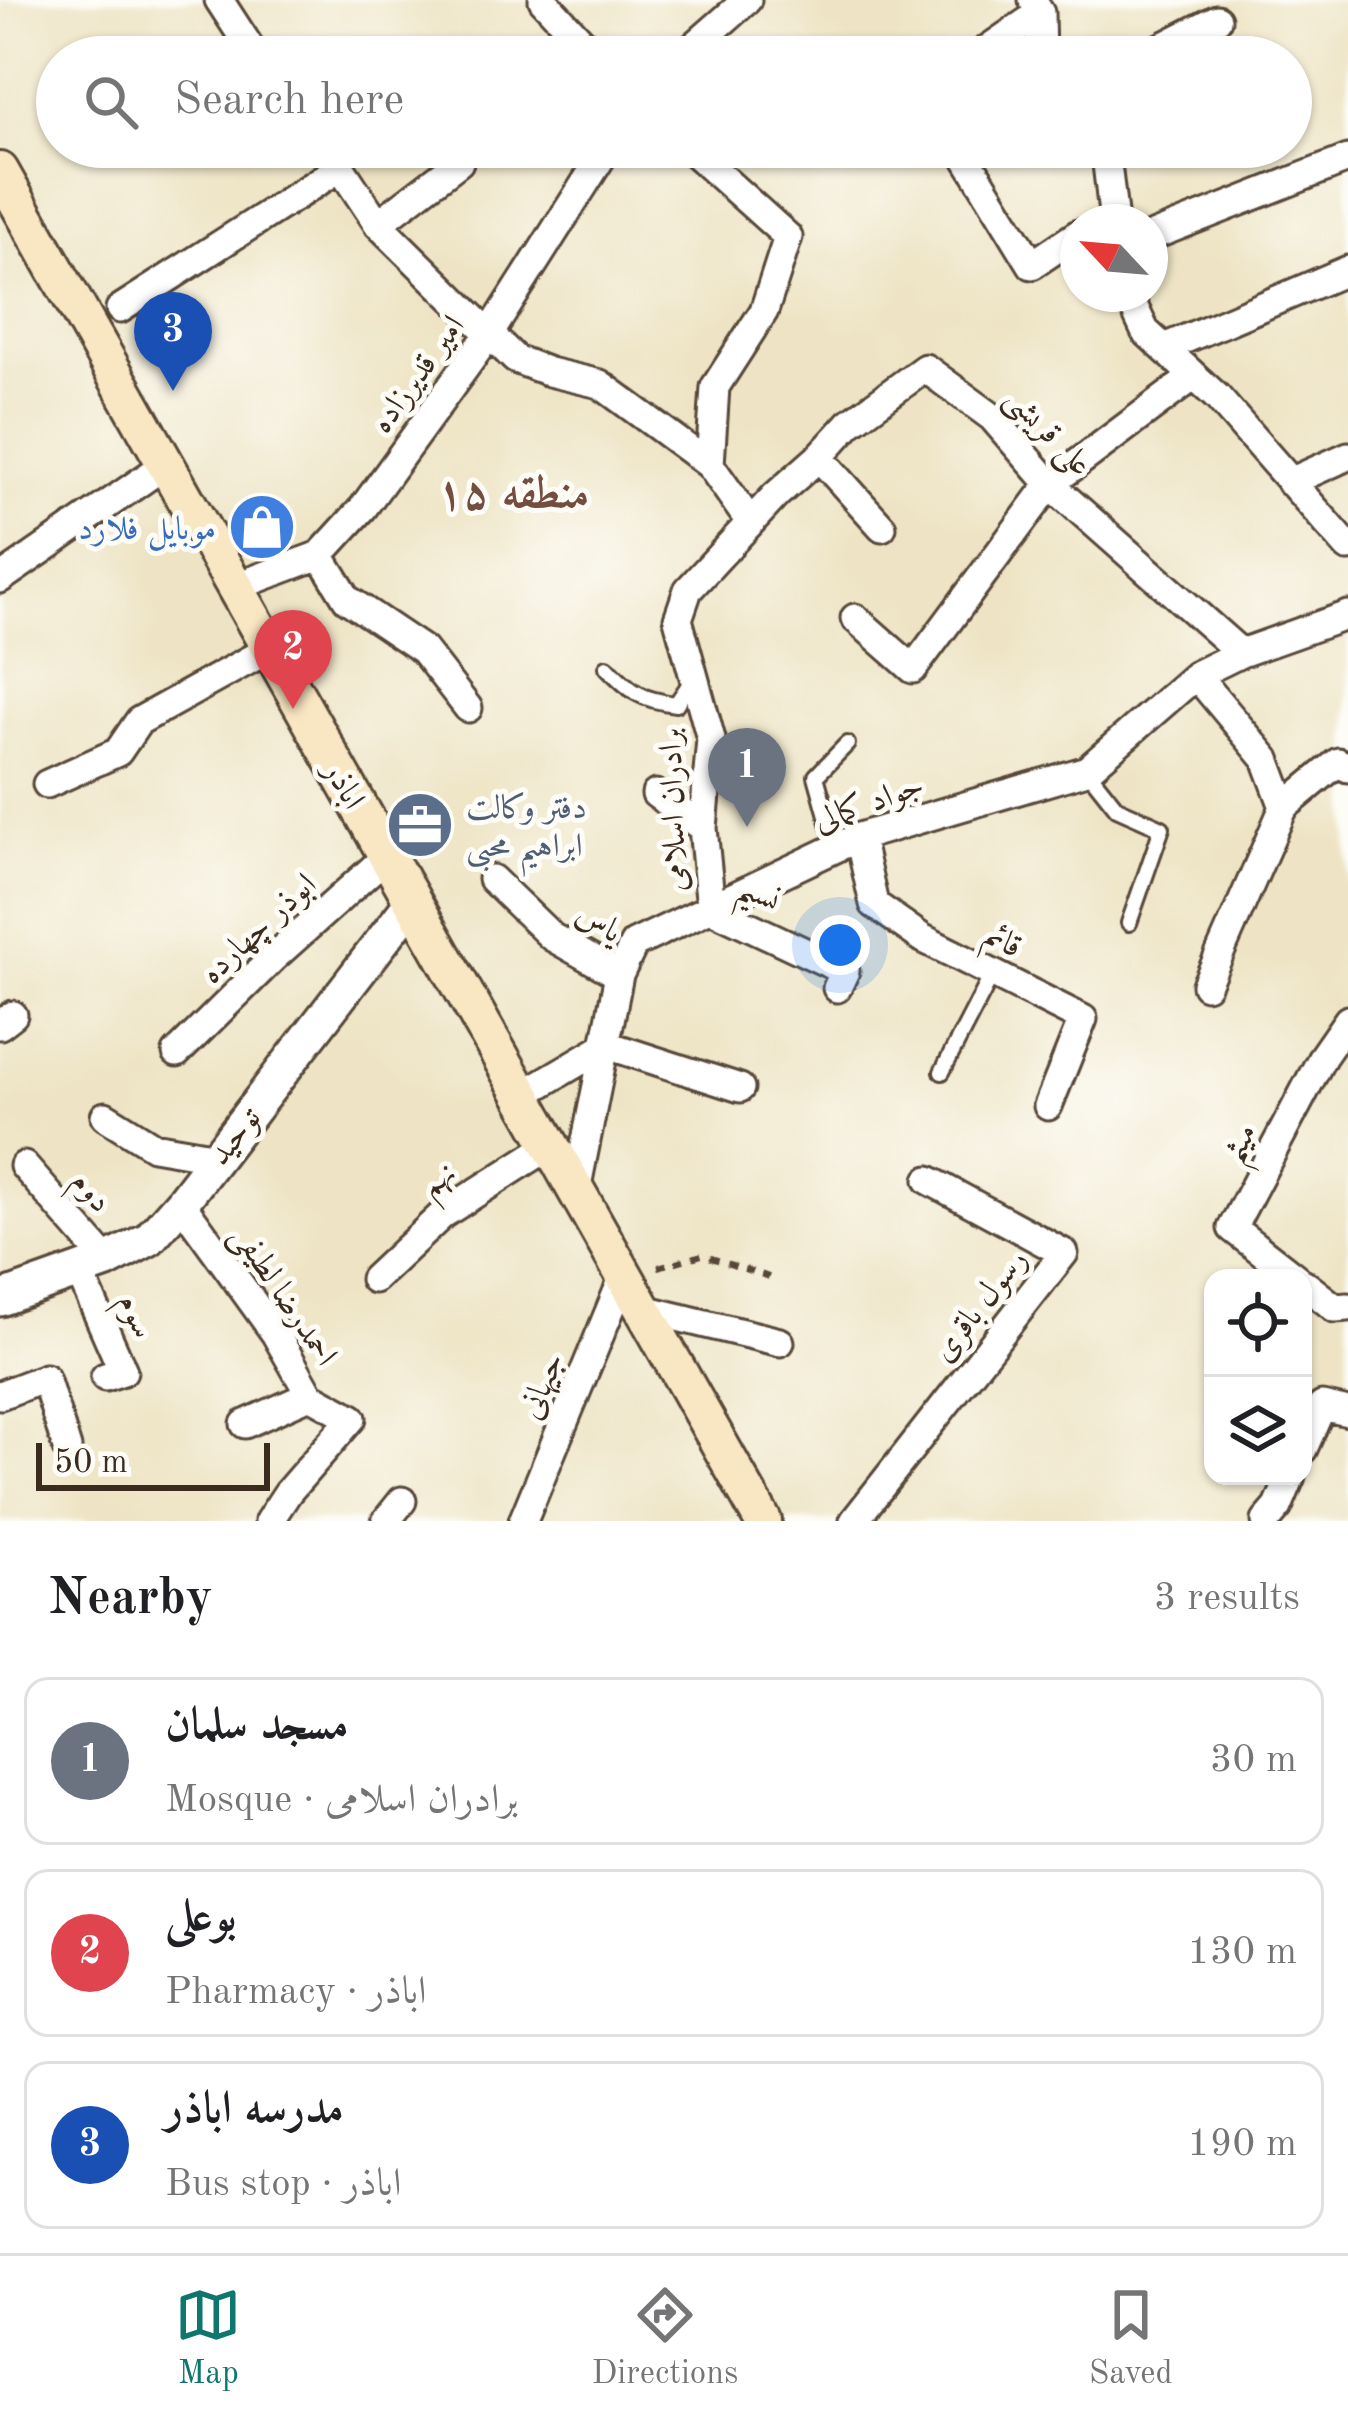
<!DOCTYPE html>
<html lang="en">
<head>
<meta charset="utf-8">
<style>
  body { margin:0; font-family:"Old Standard TT",Amiri,serif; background:#f2f2f2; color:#202124 }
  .controls { position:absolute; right:36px; bottom:36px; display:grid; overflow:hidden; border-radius:24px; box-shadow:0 3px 9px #0004 }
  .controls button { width:108px; height:108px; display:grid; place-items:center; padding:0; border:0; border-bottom:3px solid #e0e0e0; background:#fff; color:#202124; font:60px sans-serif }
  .compass { position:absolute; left:1060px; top:204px; width:108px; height:108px; border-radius:50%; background:#fff; box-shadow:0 3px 9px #0004; rotate:296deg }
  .scale { position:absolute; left:36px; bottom:30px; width:234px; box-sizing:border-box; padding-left:12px; border:6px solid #3b2a1e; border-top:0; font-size:33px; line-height:42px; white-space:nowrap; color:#3b2a1e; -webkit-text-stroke:9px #fdfcf7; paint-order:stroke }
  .you { position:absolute; left:840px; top:945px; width:42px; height:42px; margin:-30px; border:9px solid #fff; border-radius:50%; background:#1a73e8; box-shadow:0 0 0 18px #1a73e833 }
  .badge { display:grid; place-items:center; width:78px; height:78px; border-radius:50%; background:#0f766e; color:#fff; font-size:39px; font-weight:700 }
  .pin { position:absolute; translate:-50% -99px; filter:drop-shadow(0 3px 6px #0008) }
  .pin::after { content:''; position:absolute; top:63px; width:42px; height:36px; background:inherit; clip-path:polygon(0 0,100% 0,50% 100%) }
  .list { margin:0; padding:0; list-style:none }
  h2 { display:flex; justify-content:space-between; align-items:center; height:156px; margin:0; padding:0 48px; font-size:51px }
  h2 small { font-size:39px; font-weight:400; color:#757577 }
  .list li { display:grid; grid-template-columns:78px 1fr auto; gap:36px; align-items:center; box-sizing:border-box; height:168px; margin:0 24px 24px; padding:0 24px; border:3px solid #e0e0e0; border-radius:24px }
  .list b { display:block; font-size:45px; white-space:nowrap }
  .list p { margin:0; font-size:39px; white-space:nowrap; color:#757577 }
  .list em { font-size:39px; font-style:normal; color:#757577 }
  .icon { flex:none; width:66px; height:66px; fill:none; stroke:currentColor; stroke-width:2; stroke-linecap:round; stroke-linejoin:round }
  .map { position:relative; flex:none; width:1348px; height:1521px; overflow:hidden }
  .search { position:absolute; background:#fff; box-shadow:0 3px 9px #0004; left:36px; right:36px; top:36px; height:132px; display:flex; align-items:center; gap:30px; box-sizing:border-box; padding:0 42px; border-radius:66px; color:#757577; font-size:45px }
  .sheet { height:732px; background:#fff }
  nav { display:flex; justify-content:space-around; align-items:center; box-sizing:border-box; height:168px; border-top:3px solid #e0e0e0; background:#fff; font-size:33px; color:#757577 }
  nav a { display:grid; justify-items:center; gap:6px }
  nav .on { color:#0f766e }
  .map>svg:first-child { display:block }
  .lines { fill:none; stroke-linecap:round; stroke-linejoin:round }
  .service-casing { stroke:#564637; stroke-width:20 }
  .minor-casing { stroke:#564637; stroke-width:33 }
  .tertiary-casing { stroke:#564637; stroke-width:39 }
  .secondary-casing { stroke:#564637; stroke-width:42 }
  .path { stroke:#564637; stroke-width:6; stroke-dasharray:9 9; stroke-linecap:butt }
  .service { stroke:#fff; stroke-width:14 }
  .minor { stroke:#fff; stroke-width:27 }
  .tertiary { stroke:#fff; stroke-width:33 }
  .secondary { stroke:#f9e7c3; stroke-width:36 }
  .labels { text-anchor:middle; stroke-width:10; stroke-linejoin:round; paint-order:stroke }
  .street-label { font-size:33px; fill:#3b2a1e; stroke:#fdfcf7 }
  .shop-label { font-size:33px; fill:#366cbe; stroke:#fdfcf7; text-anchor:end }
  .service-label { font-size:33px; fill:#4e5e75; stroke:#fdfcf7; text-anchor:start }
  .district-label { font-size:45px; font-weight:bold; fill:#744d3e; stroke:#fdfcf7 }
</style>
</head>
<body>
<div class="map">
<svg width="1348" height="1521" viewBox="0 0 1348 1521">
  <rect width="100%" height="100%" fill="#fdfcf7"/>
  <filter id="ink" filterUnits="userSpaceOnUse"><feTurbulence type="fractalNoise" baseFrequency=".00833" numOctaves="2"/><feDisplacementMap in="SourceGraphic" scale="24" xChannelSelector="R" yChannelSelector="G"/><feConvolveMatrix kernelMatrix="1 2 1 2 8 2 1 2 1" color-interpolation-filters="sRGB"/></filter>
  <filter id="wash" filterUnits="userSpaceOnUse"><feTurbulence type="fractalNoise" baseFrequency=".004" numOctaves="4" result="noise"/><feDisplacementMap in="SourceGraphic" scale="48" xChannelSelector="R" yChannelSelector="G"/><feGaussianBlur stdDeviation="2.7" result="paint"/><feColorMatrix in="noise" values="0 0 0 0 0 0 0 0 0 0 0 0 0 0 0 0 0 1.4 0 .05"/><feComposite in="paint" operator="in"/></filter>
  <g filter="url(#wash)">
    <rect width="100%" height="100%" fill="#eee4c5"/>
  </g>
  <g filter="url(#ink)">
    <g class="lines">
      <defs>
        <path id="service" d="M 607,667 C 631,692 641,700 676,704 L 693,679
          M 1087,770 L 1117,808 L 1162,828 L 1129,923
          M 836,848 L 816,776 L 847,744
          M 942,1072 L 993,973"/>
        <path id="minor" d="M 219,0 L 256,57
          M 543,0 L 596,57
          M 1040,13 L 1041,57
          M 682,57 L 747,0
          M 976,57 L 1040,13 L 1033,0
          M 1143,57 L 1217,19
          M 327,147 L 378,224 L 515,359 L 549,372 L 600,384 L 710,465
          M 688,147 L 788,237 L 764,311 L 715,387 L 710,465 L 750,522
          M 960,147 L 1032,265 L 1078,234
          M 1105,147 L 1114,222
          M 378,224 L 459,162
          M 1150,237 L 1348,159
          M 1128,294 L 1145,331 L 1217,397 L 1348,547
          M 120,309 L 341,167
          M 1164,348 L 1348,270
          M 819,457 L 882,527
          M 1290,482 L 1348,456
          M 320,555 L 347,599 L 423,650 L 468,708
          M 0,579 L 166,464
          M 235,587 L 320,555 L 363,508 L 490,333 L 608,147
          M 855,618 L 913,669 L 1050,484 L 1194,376
          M 1196,675 L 1266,759 L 1284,807 L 1206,985
          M 47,784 L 118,752 L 139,721 L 269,649
          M 656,794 L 703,828
          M 1284,807 L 1338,762 L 1348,768
          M 859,837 L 874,904 L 922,938 L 1083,1019 L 1048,1106
          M 492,879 L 552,937 L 619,975
          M 837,988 L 845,971 L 711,908 L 703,828 L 711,739 L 678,619 L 688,590 L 776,495 L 819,457 L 850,423 L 925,368 L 992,417 L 1050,484 L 1241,653
          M 0,1025 L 13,1015
          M 177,1053 L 273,958 L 387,856
          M 522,1095 L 607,1045 L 740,1088
          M 105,1116 L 153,1146 L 217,1157
          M 24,1166 L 107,1261
          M 576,1191 L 619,975 L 634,944 L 859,837 L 1087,770 L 1196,675 L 1241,653 L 1348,615
          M 181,1203 L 275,1333 L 310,1395 L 352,1418 L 288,1492 L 269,1521
          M 79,1271 L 123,1371 L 105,1377
          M 1296,1278 L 1232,1228 L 1323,1056 L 1348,1020
          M 374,1279 L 443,1214 L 551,1145
          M 1303,1283 L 1335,1308 L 1348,1307
          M 644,1309 L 780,1342
          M 0,1395 L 45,1378 L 67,1448
          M 245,1424 L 310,1395
          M 1303,1449 L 1322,1406 L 1348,1412
          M 386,1521 L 402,1501
          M 523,1521 L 624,1276
          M 854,1521 L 1064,1253 L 929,1180
          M 1266,1521 L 1278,1507 L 1291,1476"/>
        <path id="tertiary" d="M 0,1299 L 107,1261 L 149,1239 L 181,1203 L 413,901"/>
        <path id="secondary" d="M 0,171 L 763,1521"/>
      </defs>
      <use href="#service" class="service-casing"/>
      <use href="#minor" class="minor-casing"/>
      <use href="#tertiary" class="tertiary-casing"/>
      <use href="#secondary" class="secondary-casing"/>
      <path class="path" d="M 658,1267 L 702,1255 L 769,1277"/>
      <use href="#service" class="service"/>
      <use href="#minor" class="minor"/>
      <use href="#tertiary" class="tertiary"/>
      <use href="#secondary" class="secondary"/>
    </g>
  </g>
  <defs>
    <symbol id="shop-disc" viewBox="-11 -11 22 22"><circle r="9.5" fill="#3f7fe0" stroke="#fdfcf7"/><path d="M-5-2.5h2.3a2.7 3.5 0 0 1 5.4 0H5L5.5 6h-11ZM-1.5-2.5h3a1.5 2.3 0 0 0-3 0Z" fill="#fff"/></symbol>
    <symbol id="office-disc" viewBox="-11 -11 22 22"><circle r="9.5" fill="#5c6f8a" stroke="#fdfcf7"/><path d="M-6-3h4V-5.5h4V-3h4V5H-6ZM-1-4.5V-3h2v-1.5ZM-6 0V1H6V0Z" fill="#fff"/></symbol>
  </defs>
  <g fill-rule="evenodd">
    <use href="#shop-disc" x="224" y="489" width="76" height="76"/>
    <use href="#office-disc" x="382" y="787" width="76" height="76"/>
  </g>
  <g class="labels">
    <g class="street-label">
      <text transform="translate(416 373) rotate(-54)" y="12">امیر قدیرزاده</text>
      <text transform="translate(1050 430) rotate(46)" y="12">علی قریشی</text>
      <text transform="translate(346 784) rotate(60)" y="12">اباذر</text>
      <text transform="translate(868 801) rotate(-20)" y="12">جواد کمالی</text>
      <text transform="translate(671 810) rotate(-92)" y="12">برادران اسلامی</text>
      <text transform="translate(760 892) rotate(25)" y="12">نسیم</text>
      <text transform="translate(600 921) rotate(31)" y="12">یاس</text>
      <text transform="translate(257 927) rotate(-43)" y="12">ابوذر چهارده</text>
      <text transform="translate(1004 939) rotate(27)" y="12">قائم</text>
      <text transform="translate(233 1135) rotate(-52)" y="12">توحید</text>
      <text transform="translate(1237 1142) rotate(-62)" y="12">میثم</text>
      <text transform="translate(437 1177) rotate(-35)" y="12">نهم</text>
      <text transform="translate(93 1190) rotate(49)" y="12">دوم</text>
      <text transform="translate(286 1294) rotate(56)" y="12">احمدرضا لطیفی</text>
      <text transform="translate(978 1304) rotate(-52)" y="12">رسول باقری</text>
      <text transform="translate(138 1315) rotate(66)" y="12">سوم</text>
      <text transform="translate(540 1385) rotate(-67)" y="12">جیهانی</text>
    </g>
    <g class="shop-label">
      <text x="216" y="539">موبایل فلارد</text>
    </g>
    <g class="service-label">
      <text x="466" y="818">دفتر وکالت<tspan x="466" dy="38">ابراهیم محبی</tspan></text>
    </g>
    <g class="district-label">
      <text x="513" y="507">منطقه ۱۵</text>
    </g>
  </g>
</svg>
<div class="controls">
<button><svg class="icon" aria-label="locate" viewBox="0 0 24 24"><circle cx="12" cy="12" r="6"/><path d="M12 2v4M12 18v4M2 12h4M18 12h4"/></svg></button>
<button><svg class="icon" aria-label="layers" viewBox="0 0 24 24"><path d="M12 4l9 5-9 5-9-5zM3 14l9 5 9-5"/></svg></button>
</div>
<svg class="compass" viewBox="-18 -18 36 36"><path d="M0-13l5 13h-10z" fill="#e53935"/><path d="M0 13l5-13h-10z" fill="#757577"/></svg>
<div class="scale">50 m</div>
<div class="you"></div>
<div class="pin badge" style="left:747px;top:827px;background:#6b7280">1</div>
<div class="pin badge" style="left:293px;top:709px;background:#e0444e">2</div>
<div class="pin badge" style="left:173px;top:391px;background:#1a4fb4">3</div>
<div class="search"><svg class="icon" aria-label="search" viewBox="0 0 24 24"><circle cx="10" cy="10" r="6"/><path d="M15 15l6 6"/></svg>Search here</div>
</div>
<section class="sheet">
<h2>Nearby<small>3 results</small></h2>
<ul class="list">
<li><span class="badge" style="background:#6b7280">1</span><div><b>مسجد سلمان</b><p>Mosque · برادران اسلامی</p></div><em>30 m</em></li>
<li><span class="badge" style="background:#e0444e">2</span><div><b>بوعلی</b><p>Pharmacy · اباذر</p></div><em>130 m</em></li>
<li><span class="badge" style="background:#1a4fb4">3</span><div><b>مدرسه اباذر</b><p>Bus stop · اباذر</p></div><em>190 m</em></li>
</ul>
</section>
<nav>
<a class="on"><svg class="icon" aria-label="map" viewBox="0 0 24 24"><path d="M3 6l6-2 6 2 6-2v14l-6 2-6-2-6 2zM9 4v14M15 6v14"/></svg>Map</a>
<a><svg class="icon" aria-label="directions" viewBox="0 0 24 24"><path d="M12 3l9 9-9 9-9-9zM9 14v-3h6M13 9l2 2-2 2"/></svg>Directions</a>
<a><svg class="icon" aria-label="saved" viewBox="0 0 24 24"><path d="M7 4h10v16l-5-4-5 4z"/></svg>Saved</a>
</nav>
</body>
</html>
